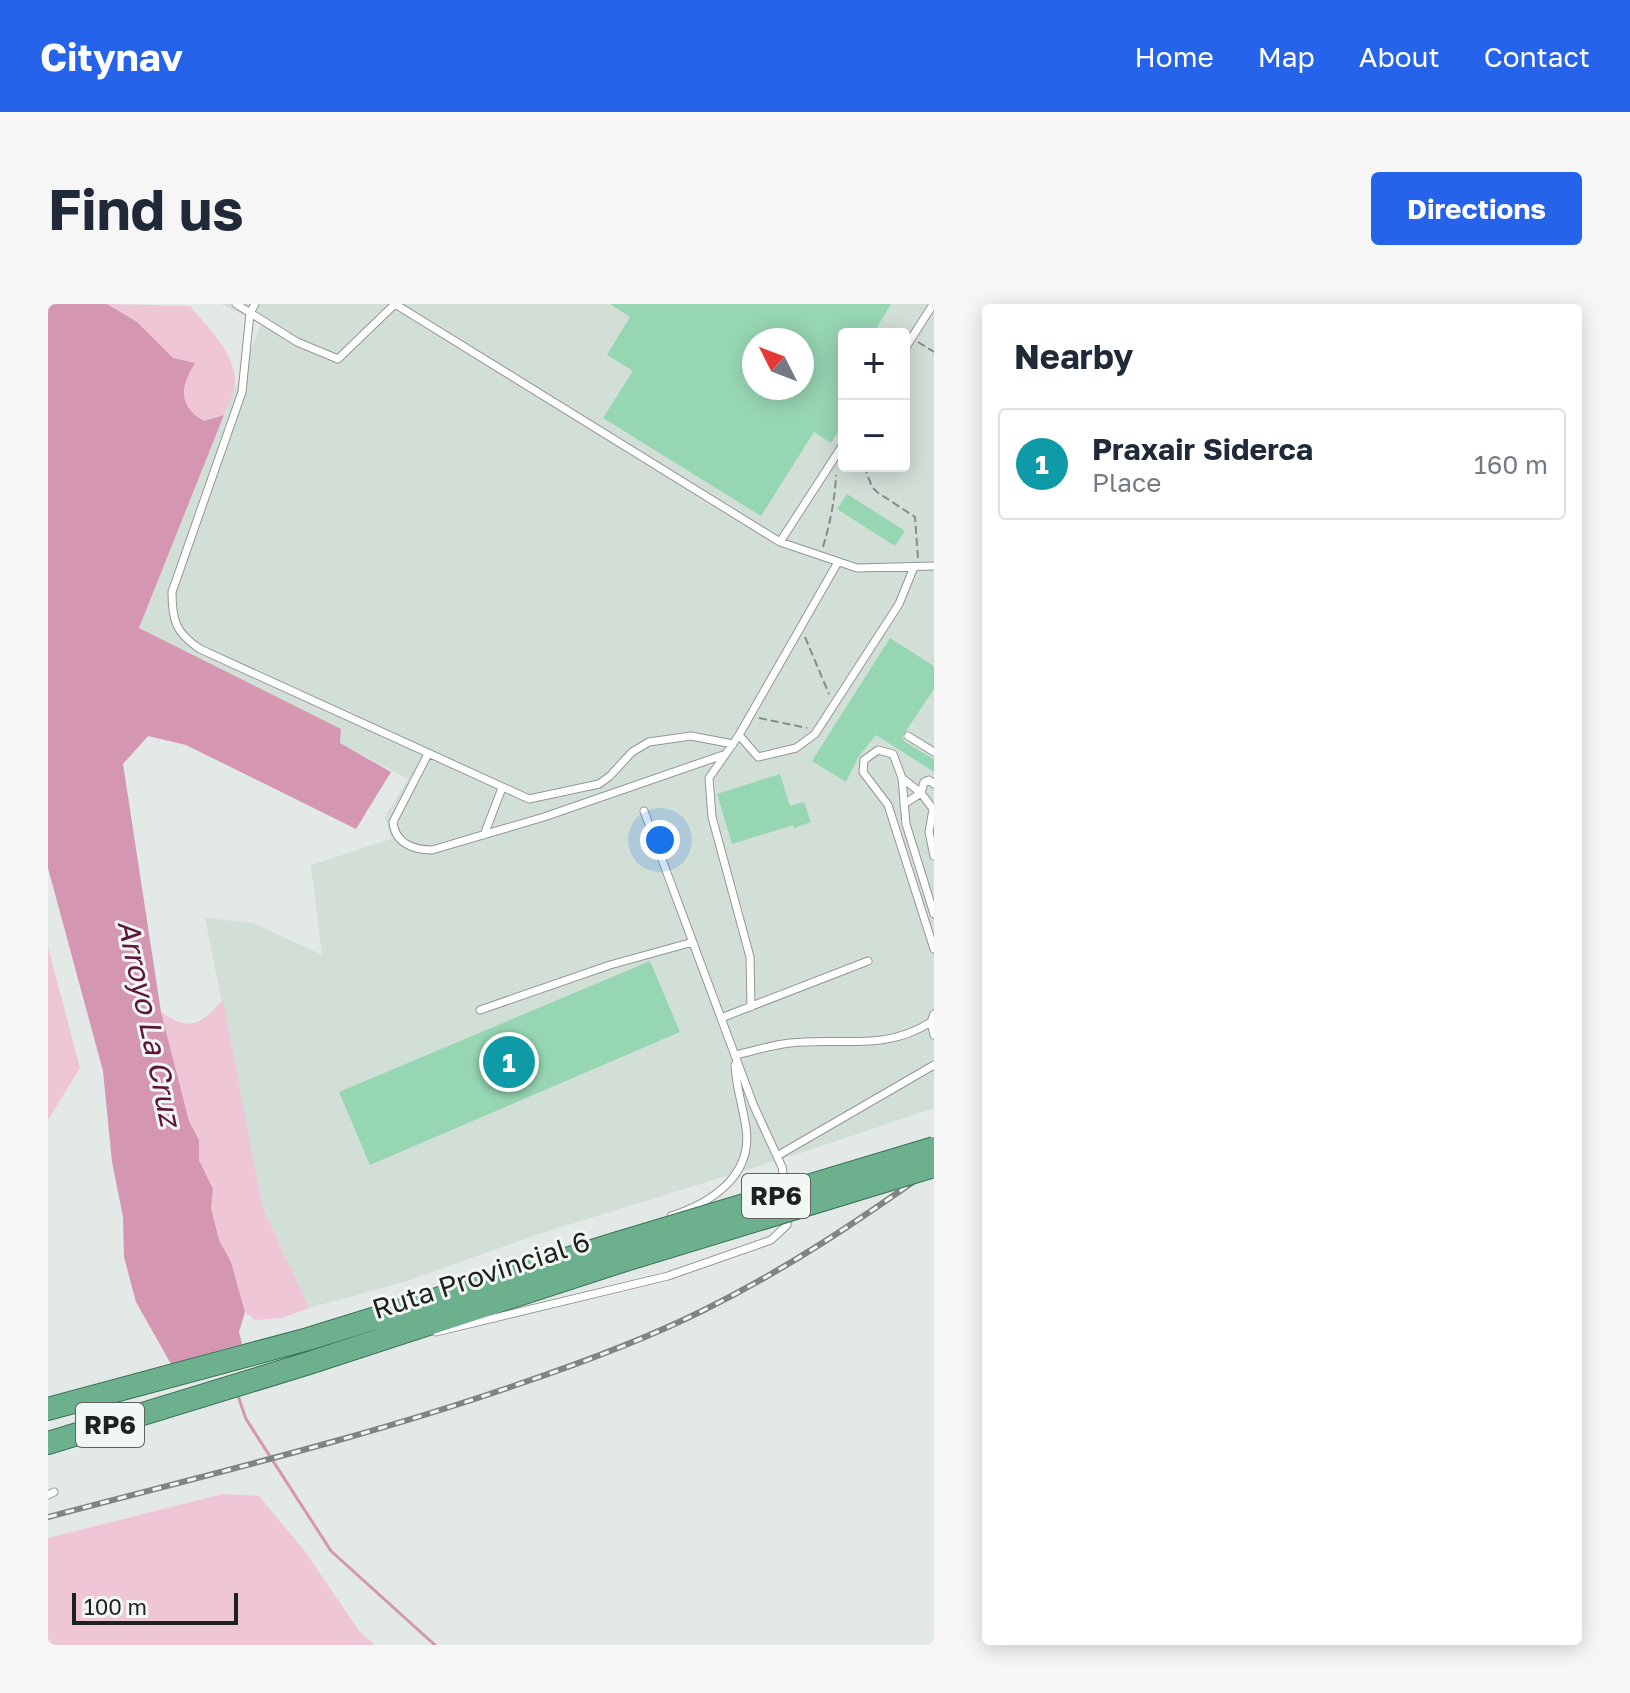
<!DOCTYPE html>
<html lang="en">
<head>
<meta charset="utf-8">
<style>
  body { margin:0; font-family:"Golos Text",sans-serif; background:#f6f6f7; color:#1f2937 }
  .controls { position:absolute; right:24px; top:24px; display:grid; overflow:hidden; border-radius:8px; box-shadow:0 4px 20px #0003 }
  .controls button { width:72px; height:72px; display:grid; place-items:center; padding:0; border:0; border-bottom:2px solid #e0e1e3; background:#fff; color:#1f2937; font:40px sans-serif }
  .compass { position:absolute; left:694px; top:24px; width:72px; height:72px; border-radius:50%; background:#fff; box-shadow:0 4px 20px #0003; rotate:312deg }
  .scale { position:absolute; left:24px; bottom:20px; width:166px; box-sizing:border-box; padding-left:8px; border:4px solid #1f211f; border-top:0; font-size:22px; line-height:28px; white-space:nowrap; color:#1f211f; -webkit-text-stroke:6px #f1f7f3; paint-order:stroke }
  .you { position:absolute; left:612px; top:536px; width:28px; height:28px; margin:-20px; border:6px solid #fff; border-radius:50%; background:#1a73e8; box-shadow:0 0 0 12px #1a73e833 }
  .badge { display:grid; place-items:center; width:52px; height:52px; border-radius:50%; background:#2563eb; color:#fff; font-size:26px; font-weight:700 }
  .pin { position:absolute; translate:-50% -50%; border:4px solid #fff; box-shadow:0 2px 8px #0006 }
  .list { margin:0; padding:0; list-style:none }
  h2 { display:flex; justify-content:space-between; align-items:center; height:104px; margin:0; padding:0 32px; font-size:34px }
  h2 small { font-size:26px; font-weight:400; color:#747a83 }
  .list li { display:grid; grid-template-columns:52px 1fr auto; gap:24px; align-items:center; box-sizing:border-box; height:112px; margin:0 16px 16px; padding:0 16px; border:2px solid #e0e1e3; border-radius:8px }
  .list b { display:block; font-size:30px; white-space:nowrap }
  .list p { margin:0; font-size:26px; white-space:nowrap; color:#747a83 }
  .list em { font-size:26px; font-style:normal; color:#747a83 }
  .map { position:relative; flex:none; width:886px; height:1341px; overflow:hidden; border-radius:8px }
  header { display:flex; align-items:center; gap:48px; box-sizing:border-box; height:112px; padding:0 40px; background:#2563eb; color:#fff }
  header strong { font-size:38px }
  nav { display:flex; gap:44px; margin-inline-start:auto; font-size:28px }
  .intro { display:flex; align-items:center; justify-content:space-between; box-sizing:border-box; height:192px; padding:0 48px }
  h1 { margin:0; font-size:56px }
  .button { padding:20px 36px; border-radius:8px; background:#2563eb; color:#fff; font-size:28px; font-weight:700 }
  main { display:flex; gap:48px; padding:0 48px }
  aside { flex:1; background:#fff; border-radius:8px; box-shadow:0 4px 20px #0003 }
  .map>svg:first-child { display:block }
  .built { fill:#d2dfd7; fill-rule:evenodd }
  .green { fill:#eec6d6 }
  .water { fill:#d496b1 }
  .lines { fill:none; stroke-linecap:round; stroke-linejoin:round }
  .stream { stroke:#d496b1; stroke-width:3 }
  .building { fill:#97d6b3; fill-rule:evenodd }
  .service-casing { stroke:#929794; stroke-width:9 }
  .trunk-casing { stroke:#3a7155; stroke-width:24 }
  .path { stroke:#878b89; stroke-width:2; stroke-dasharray:8 4; stroke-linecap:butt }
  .service { stroke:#fff; stroke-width:7 }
  .trunk { stroke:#6cb08e; stroke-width:22 }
  .rail-casing { stroke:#808482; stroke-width:6 }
  .rail { stroke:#f1f7f3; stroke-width:3; stroke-dasharray:9; stroke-linecap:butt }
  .trunk-bridge-casing { stroke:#3a7155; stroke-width:24; stroke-linecap:butt }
  .trunk-bridge { stroke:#6cb08e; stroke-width:22 }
  .labels { text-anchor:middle; stroke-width:6; stroke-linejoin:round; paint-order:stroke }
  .shield { fill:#f1f7f3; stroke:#5e615f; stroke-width:2 }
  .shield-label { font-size:26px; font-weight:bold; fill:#1f211f }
  .street-label { font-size:28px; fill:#1f211f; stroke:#f1f7f3 }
  .water-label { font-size:30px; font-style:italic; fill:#5d153c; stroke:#f1f7f3 }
</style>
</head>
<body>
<header>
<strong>Citynav</strong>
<nav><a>Home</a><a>Map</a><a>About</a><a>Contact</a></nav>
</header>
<div class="intro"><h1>Find us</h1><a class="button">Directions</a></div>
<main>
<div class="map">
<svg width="886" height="1341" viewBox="0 0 886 1341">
  <rect width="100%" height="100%" fill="#e3e9e6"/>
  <path class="built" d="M 173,0 L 886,0 L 886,804 L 756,848 L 494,929 L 356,978 L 261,1004 L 214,901 L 157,614 L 205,619 L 274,651 L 263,561 L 343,535 L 337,513 L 360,475 L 292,439 L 293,425 L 91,324 L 213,20 ZM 796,30 L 856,30 L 856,162 L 796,162 ZM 706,36 L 754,36 L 754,84 L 706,84 Z"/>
  <path class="green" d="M 59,0 L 142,2 C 159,22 189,51 187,80 C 187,90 180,101 176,111 L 156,117 C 133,105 135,96 138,72 C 118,45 89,17 59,0 Z
    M 0,643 L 32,764 L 0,816 Z
    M 175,696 L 214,901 L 261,1004 L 234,1014 L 207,1016 L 197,1008 L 183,958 L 171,936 L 163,904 L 165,885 L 151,856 L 151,836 L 141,817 L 113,708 C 143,728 151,721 175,696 Z
    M 175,1190 L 211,1192 L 256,1246 L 311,1327 L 327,1341 L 0,1341 L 0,1234 Z"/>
  <path class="water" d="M 0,0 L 59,0 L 89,18 L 125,54 L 147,59 C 132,82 130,103 156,117 L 176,111 L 91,324 L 293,425 L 292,439 L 343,468 L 308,525 L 138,441 L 100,432 L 75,460 L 113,708 L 141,817 L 151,836 L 151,856 L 165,885 L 163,904 L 171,936 L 183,958 L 197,1008 L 191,1028 L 194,1040 L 123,1060 L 88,998 L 76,953 L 75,913 L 64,858 L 55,767 L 0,564 Z"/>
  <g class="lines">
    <path class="stream" d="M 189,1089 L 198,1115 L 283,1247 L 387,1341"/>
  </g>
  <path class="building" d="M 562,0 L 843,0 L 825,30 L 796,30 L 796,118 L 783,139 L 766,128 L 713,212 L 555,114 L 585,67 L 559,51 L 582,13 ZM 706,36 L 754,36 L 754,84 L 706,84 Z
    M 799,190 L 857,227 L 847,242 L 789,205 Z
    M 842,334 L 886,362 L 886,385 L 854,433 L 857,438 L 886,455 L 886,468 L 828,431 L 811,452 L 798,478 L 764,457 Z
    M 732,470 L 742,502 L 756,498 L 763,518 L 746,524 L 745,521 L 684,540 L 669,490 Z
    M 602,657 L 632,728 L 322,861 L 291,788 Z"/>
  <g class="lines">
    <defs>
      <path id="service" d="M 188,0 L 249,38 L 290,55 L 347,0
        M 207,0 L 202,9 L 194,88 L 124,288 C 124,317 128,329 152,345 L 481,495 L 551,480 L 562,472 L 584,448 L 601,438 L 643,432 L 685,440
        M 347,0 L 732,238 L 809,264 L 886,262
        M 856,46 L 884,2
        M 732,238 L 796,139
        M 691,431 L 710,453 L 748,444 L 767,430 L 851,300 L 866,263
        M 860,432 L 886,448
        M 380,450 L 345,518 C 347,539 365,546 384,546 L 496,513 L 675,451
        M 854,474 L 873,489 L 856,500
        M 886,480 L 881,476 L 876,478 L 873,489 L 885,505 L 881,528 L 886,552
        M 596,507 L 673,714
        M 436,531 L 454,484
        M 886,610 L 858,520 L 854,474 L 845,450 L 830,446 L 816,456 L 815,468 L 840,501 L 886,645
        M 703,703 L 702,653 L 664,513 L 661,474 L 691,431 L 790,258
        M 432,706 L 562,661 L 645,638
        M 886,710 L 883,718 L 886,731
        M 687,751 C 705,747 724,741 742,739 C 793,733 836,748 883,718
        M 729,852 L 886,761
        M 738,887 L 734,863 L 705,800 L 673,714 L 820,657
        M 623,912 C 663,899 705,872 698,824 C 695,803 688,783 687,761
        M 388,1028 L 620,972 L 723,936 L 739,921 L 740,911
        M 0,1191 L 6,1188"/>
      <path id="trunk" d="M 0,1105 L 260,1035 L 570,939
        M 0,1139 L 261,1059 L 574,957"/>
    </defs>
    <use href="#service" class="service-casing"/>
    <use href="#trunk" class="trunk-casing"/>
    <path class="path" d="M 870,38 L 886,48
      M 816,162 L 824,183 L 829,188 L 867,213 L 870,254
      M 775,243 C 782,219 787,196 788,171
      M 757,333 L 781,390
      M 711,414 L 759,424"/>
    <use href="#service" class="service"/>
    <use href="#trunk" class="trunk"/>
    <defs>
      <path id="rail" d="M 0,1213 C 158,1171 316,1134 471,1080 C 533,1059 596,1036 656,1006 C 737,966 812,916 886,863"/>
    </defs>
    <use href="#rail" class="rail-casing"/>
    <use href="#rail" class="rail"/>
    <defs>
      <path id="trunk-bridge" d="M 570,939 L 886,844
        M 574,957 L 886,862"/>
    </defs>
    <use href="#trunk-bridge" class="trunk-bridge-casing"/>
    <use href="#trunk-bridge" class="trunk-bridge"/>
  </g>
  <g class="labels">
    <g class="shield">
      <rect x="694" y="870" width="68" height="44" rx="6"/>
      <rect x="28" y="1099" width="68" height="44" rx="6"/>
    </g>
    <g class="shield-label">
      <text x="728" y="901">RP6</text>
      <text x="62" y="1130">RP6</text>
    </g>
    <g class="street-label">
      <text transform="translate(433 971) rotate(-18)" y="10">Ruta Provincial 6</text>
    </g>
    <g class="water-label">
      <text transform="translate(101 719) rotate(78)" y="10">Arroyo La Cruz</text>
    </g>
  </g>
</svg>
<div class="controls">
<button>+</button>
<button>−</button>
</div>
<svg class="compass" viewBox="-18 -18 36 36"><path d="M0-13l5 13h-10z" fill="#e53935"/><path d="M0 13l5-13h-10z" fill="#747a83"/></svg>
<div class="scale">100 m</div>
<div class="you"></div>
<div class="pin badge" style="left:461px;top:758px;background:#0f9aa8">1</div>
</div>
<aside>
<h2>Nearby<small></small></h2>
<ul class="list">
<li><span class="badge" style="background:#0f9aa8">1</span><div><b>Praxair Siderca</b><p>Place</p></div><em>160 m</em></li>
</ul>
</aside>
</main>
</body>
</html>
